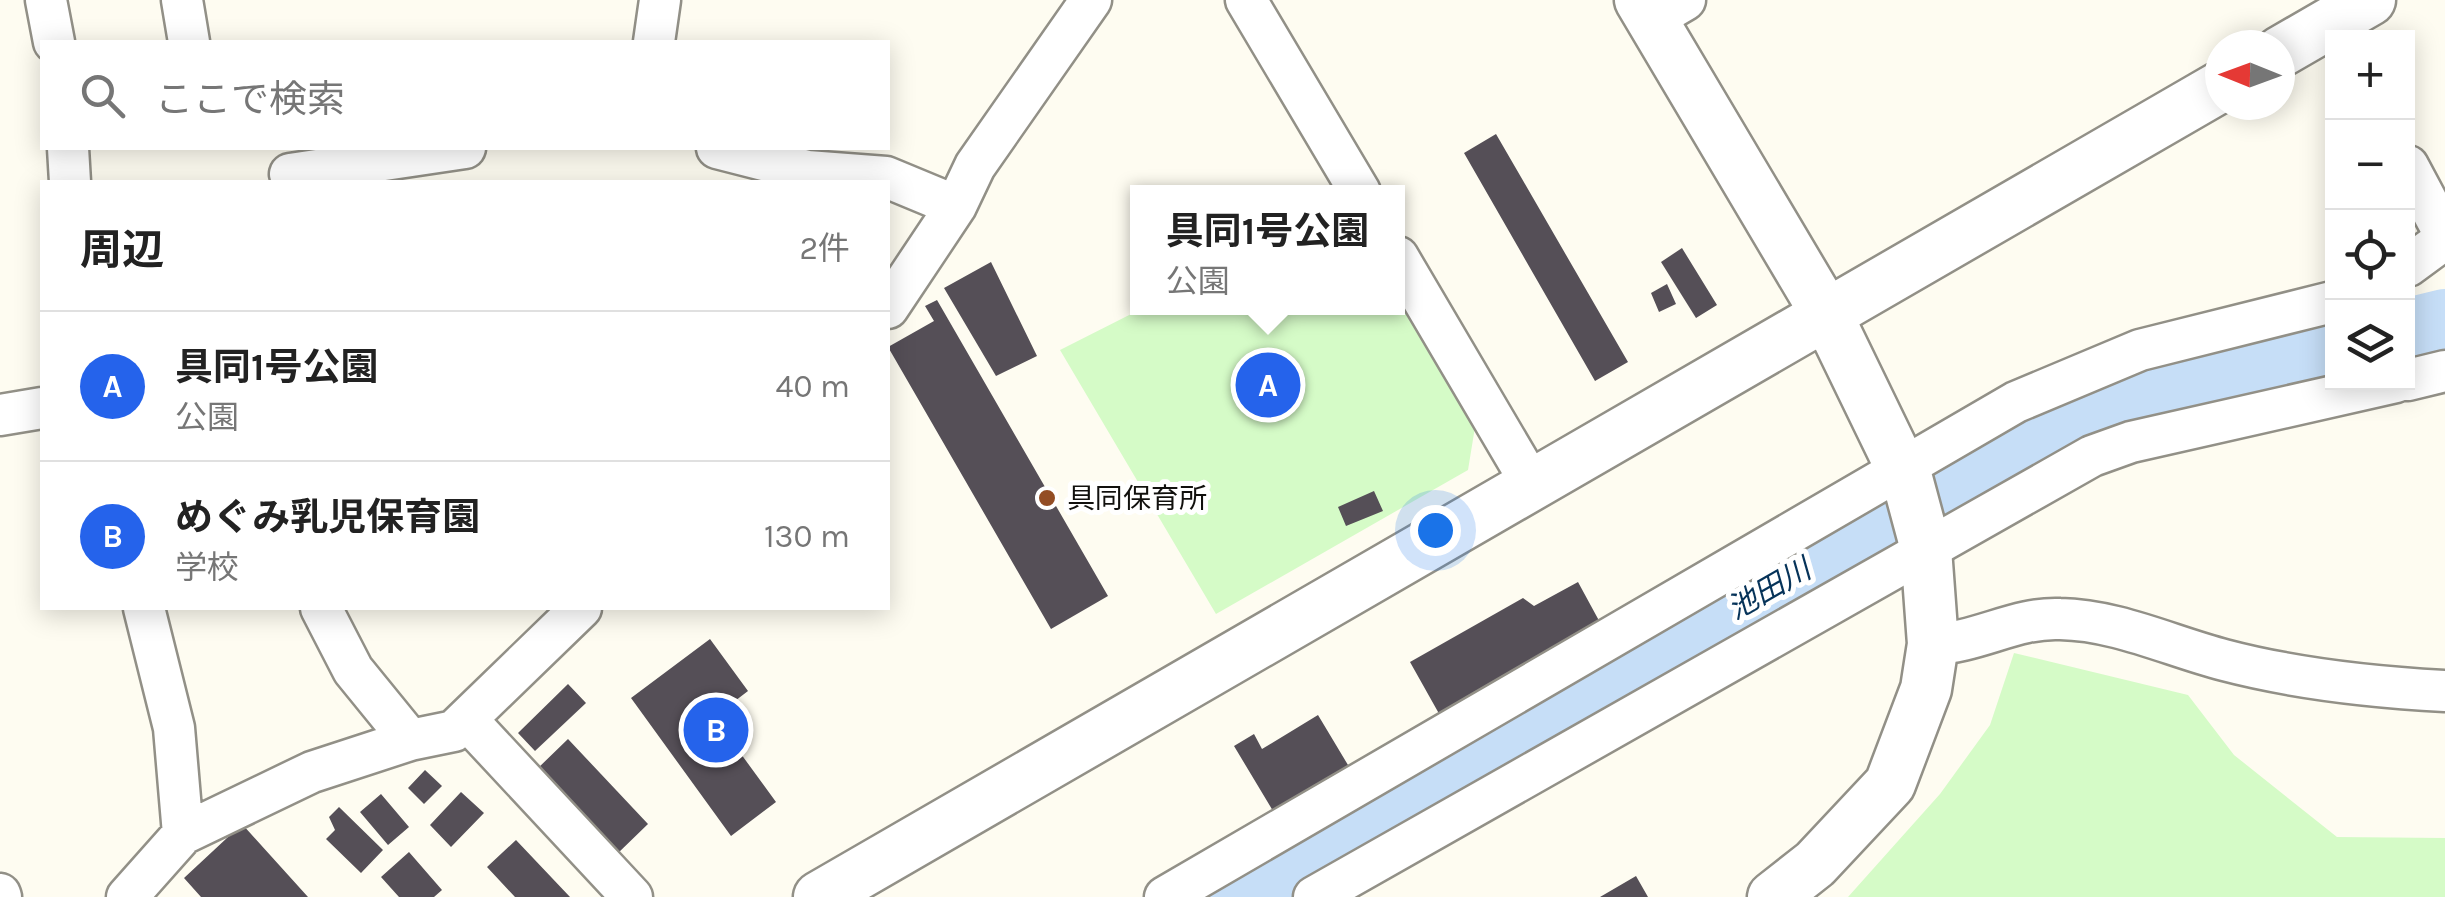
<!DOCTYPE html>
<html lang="ja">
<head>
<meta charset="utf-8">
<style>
  body { margin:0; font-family:Karla,"Noto Sans JP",sans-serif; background:#f2f2f2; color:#222 }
  .controls { position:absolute; right:30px; top:30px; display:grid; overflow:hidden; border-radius:0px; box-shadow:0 5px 25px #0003 }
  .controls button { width:90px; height:90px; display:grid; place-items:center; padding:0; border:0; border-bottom:2px solid #e0e0e0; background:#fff; color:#222; font:50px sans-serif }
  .compass { position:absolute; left:2205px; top:30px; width:90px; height:90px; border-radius:50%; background:#fff; box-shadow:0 5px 25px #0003; rotate:271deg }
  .you { position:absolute; left:1435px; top:530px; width:35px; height:35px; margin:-25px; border:8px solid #fff; border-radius:50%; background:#1a73e8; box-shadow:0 0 0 15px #1a73e833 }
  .badge { display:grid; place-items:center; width:65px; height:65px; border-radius:50%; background:#2563eb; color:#fff; font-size:32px; font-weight:700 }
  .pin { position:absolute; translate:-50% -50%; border:5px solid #fff; box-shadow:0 2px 10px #0006 }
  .popup { position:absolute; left:1130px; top:185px; width:275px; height:130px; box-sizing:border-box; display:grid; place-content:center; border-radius:0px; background:#fff; filter:drop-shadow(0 2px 8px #0005); font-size:32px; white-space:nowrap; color:#767676 }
  .popup b { font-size:38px; color:#222 }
  .popup::after { content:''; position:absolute; left:50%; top:100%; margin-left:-20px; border:20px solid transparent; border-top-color:#fff }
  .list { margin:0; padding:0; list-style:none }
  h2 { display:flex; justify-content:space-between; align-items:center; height:130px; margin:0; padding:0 40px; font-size:42px }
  h2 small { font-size:32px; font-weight:400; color:#767676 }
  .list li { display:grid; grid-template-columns:65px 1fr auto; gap:30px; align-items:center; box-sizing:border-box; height:150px; padding:0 40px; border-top:2px solid #e0e0e0 }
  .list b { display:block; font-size:38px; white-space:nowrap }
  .list p { margin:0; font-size:32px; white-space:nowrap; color:#767676 }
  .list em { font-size:32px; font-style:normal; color:#767676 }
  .icon { flex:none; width:55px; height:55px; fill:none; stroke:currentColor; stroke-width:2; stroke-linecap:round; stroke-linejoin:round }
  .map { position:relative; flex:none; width:2445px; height:897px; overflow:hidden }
  .search { position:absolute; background:#fff; box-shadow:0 5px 25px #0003; left:40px; top:40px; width:850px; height:110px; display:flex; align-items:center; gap:25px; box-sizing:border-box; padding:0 35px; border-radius:0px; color:#767676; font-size:38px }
  .panel { position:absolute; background:#fff; box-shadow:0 5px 25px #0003; left:40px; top:180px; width:850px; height:430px; border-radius:0px }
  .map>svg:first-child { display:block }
  .green { fill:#d5fbc7 }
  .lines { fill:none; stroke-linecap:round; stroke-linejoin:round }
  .river { stroke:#c6def7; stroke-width:68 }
  .building { fill:#554f57 }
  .minor-casing { stroke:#929087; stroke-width:45 }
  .tertiary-casing { stroke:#929087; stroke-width:55 }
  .minor { stroke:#fff; stroke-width:40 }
  .tertiary { stroke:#fff; stroke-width:50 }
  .poi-dot { fill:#934d24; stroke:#fff; stroke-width:4 }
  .labels { text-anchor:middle; stroke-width:10; stroke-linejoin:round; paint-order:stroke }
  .poi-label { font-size:28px; fill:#11100d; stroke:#fff; text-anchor:start }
  .water-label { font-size:30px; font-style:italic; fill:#063359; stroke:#fff }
</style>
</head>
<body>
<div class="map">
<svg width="2445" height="897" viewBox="0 0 2445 897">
  <rect width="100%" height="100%" fill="#fefcf1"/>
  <path class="green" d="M 1398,293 L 1476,421 L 1468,470 L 1216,614 L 1060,350 L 1143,308 L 1398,308 Z
    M 2014,653 L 2188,695 L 2234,755 L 2337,837 L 2445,838 L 2445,897 L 1848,897 L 1940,794 L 1990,725 Z"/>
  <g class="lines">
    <path class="river" d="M 2408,332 L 2445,323
      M 1234,897 L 1966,475 L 2102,406 L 2160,388 L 2332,349"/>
  </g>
  <path class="building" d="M 1496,134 L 1628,362 L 1595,381 L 1464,153 Z
    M 1682,248 L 1717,305 L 1696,318 L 1661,262 Z
    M 991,262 L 1037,356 L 996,376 L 944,288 Z
    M 1667,284 L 1676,304 L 1659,312 L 1651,293 Z
    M 937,300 L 1108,596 L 1051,629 L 888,347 L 934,321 L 925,306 Z
    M 1374,491 L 1383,511 L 1346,526 L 1338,507 Z
    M 1578,582 L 1603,628 L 1442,719 L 1410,662 L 1523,598 L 1534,606 Z
    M 710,639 L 748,691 L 714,717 L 776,802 L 731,836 L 631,698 Z
    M 568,684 L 586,703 L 535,751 L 518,733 Z
    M 1318,715 L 1351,770 L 1276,816 L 1234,746 L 1254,734 L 1262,749 Z
    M 568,739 L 648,824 L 616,855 L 536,770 Z
    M 425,770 L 442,786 L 424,804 L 408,788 Z
    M 461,792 L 484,813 L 451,847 L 430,825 Z
    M 381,794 L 409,827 L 388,845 L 360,812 Z
    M 339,807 L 383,850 L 361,873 L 326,839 L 335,830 L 329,817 Z
    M 242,824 L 308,897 L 201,897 L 184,878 Z
    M 516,840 L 570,897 L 515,897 L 487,867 Z
    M 409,852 L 442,890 L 434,897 L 399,897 L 381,877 Z
    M 1636,876 L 1648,897 L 1600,897 Z"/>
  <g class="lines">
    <defs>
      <path id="minor" d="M 46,0 L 54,42
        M 182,0 L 189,42
        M 1246,0 L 1360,192
        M 1651,20 L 1685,0
        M 654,42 L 660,0
        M 68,148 L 70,182
        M 717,148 L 807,171 L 886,177 L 956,206
        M 2408,166 L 2445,235
        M 290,174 L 465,148
        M 1398,257 L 1531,483
        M 2408,266 L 2445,239
        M 888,308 L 956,206 L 975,166 L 1091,0
        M 2408,380 L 2445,371
        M 0,415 L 42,408
        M 144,608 L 174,728 L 183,834 L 312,772 L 410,740 L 454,731 L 581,608
        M 321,608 L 353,670 L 410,740
        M 1933,644 C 1977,643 2016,617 2060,619 C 2117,620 2170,646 2224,660 C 2296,679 2371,687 2445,691
        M 468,721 L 632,897
        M 0,894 L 1,897
        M 127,897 L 183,834
        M 1165,897 L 2016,402 L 2140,350 L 2332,302
        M 1314,897 L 2092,456 L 2131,442 L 2396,382"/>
      <path id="tertiary" d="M 1640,0 L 1827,315 L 1908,482 L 1926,549 L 1933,644 L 1926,689 L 1890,784 L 1815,864 L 1773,897
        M 2280,52 L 2370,0
        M 819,897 L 2220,87"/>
    </defs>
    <use href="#minor" class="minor-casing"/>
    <use href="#tertiary" class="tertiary-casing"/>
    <use href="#minor" class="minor"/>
    <use href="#tertiary" class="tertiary"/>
  </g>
  <circle class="poi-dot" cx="1047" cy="498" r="10"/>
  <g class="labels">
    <g class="poi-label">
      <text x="1067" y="508">具同保育所</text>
    </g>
    <g class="water-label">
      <text transform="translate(1769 589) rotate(-30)" y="10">池田川</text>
    </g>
  </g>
</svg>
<div class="controls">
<button>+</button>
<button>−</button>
<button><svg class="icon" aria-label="locate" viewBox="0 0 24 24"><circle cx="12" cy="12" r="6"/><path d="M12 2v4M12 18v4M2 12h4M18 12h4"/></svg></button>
<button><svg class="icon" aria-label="layers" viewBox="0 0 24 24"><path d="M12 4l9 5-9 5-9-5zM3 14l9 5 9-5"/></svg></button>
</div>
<svg class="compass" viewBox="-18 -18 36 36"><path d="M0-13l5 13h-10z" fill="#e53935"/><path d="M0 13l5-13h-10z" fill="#767676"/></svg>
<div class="you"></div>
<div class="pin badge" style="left:1268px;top:385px">A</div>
<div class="popup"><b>具同1号公園</b>公園</div>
<div class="pin badge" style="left:716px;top:730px">B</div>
<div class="search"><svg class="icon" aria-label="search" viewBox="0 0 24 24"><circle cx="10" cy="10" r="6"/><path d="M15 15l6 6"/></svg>ここで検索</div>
<section class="panel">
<h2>周辺<small>2件</small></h2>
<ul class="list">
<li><span class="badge">A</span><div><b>具同1号公園</b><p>公園</p></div><em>40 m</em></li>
<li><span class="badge">B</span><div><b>めぐみ乳児保育園</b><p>学校</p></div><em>130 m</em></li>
</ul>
</section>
</div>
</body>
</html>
